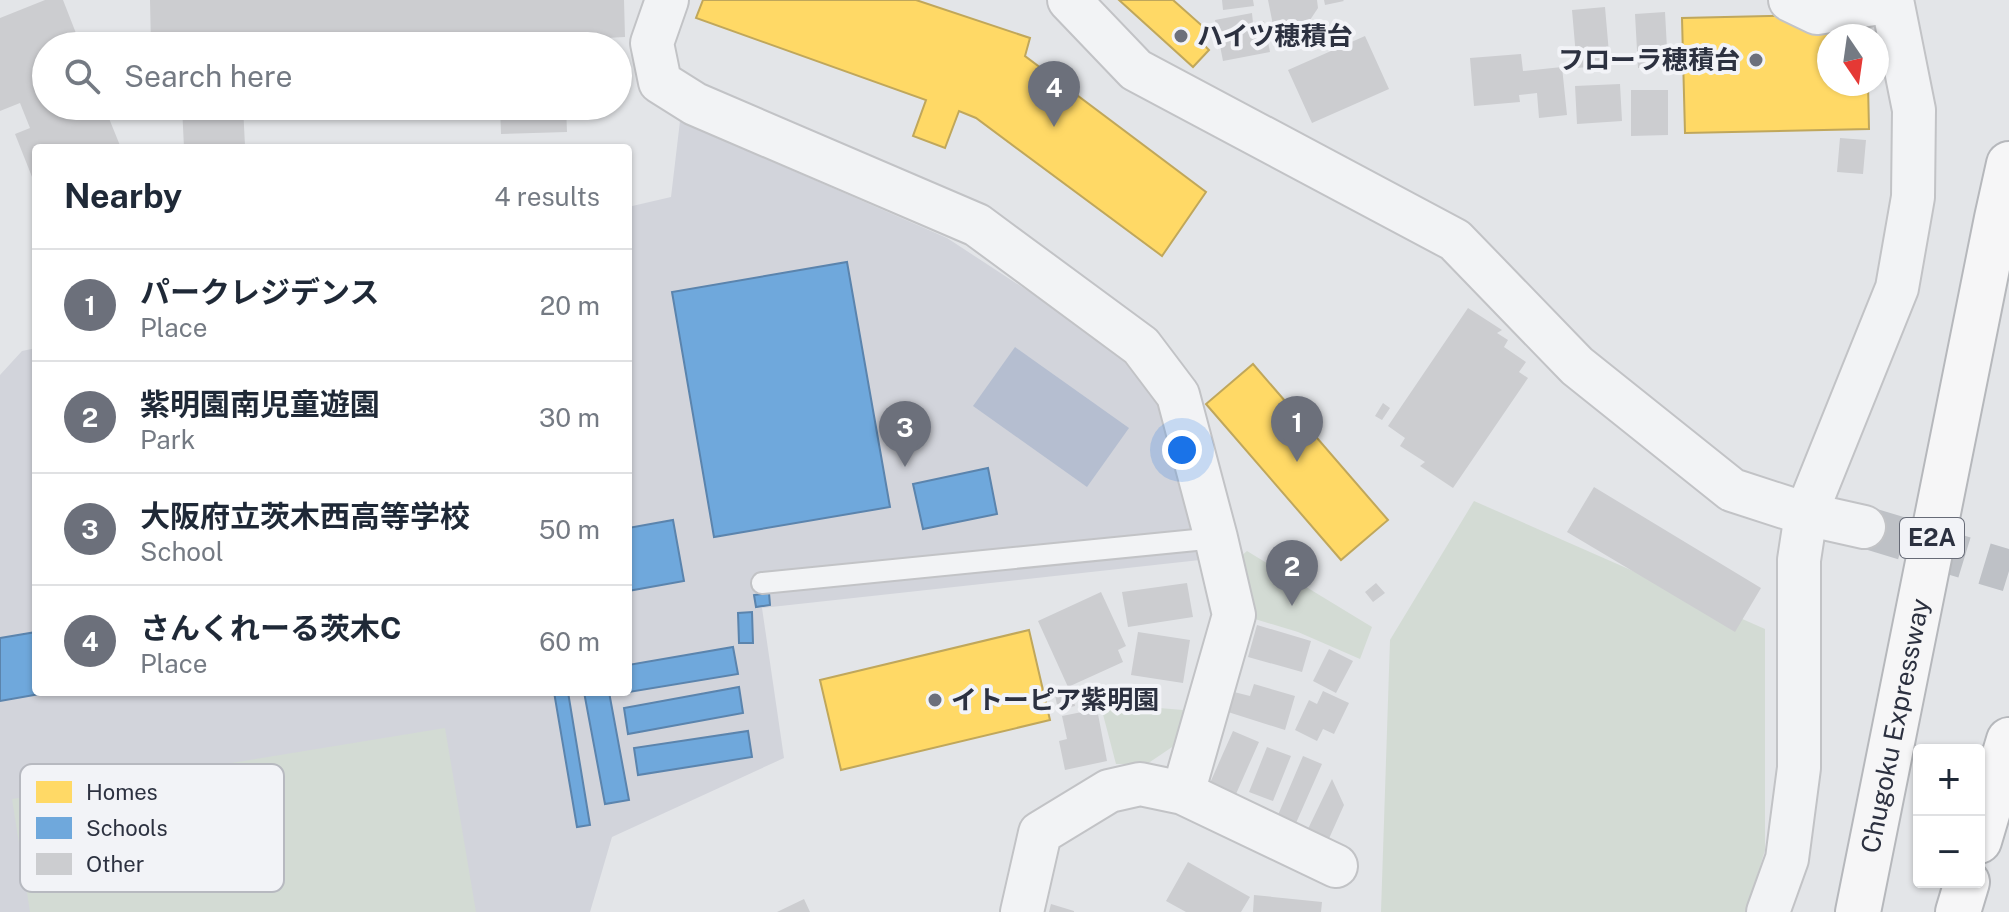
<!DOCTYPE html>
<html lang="en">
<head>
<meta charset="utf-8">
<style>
  body { margin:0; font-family:"Public Sans","Noto Sans JP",sans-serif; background:#f6f6f7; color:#1f2937 }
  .controls { position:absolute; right:24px; bottom:24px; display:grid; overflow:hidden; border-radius:8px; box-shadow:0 2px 6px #0004 }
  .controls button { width:72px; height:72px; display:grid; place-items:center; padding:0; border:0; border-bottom:2px solid #e0e1e3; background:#fff; color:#1f2937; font:40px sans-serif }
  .compass { position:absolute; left:1817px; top:24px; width:72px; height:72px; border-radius:50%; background:#fff; box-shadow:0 2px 6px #0004; rotate:167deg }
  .you { position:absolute; left:1182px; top:450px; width:28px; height:28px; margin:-20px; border:6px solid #fff; border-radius:50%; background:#1a73e8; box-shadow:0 0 0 12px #1a73e833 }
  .badge { display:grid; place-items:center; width:52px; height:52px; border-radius:50%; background:#6c707b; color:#fff; font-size:26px; font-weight:700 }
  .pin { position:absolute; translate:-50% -66px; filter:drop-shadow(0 2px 4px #0008) }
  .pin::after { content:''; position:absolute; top:42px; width:28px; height:24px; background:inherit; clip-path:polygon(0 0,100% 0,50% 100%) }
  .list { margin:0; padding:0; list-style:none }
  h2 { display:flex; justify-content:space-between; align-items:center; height:104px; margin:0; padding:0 32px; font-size:34px }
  h2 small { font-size:26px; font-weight:400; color:#747a83 }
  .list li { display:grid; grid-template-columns:52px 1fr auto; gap:24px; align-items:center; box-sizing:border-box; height:112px; padding:0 32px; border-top:2px solid #e0e1e3 }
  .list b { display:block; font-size:30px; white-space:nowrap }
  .list p { margin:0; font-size:26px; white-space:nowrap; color:#747a83 }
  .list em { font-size:26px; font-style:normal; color:#747a83 }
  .icon { flex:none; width:44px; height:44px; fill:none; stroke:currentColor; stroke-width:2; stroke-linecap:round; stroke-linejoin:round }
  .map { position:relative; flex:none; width:2009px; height:912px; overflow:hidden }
  .search { position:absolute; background:#fff; box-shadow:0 2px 6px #0004; left:32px; top:32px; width:600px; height:88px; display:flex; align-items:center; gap:20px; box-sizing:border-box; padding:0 28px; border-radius:44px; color:#747a83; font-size:30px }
  .panel { position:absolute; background:#fff; box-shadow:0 2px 6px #0004; left:32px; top:144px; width:600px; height:552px; border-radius:8px }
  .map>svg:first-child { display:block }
  .built { fill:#d2d4db }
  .green { fill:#d3dbd4 }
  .water { fill:#b5bed0 }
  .homes { fill:#ffd966; stroke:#c0a75b; stroke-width:2 }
  .schools { fill:#6fa8dc; stroke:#5b84ad; stroke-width:2 }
  .building { fill:#cccdd0 }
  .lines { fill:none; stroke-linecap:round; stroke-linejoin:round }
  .street-tunnel { stroke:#bec1c6; stroke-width:42; stroke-dasharray:42 21; stroke-linecap:butt }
  .lane-casing { stroke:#c2c3c6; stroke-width:24 }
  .street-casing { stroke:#c2c3c6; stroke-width:46 }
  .highway-casing { stroke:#b6b8bc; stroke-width:48 }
  .lane { stroke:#f2f3f5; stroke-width:20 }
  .street { stroke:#f2f3f5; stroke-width:42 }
  .highway { stroke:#f6f6f7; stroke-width:44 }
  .poi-dot { fill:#6c707b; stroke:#f2f3f7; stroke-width:3 }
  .labels { text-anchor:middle; stroke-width:8; stroke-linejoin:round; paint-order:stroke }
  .shield { fill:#f2f3f7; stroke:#676b77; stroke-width:2 }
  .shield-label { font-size:24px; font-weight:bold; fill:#2c3140 }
  .poi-label { font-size:26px; font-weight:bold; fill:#2c3140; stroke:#f2f3f7; text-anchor:start }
  .street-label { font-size:26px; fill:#2c3140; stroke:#f2f3f7 }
  .key { fill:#f2f3f7; stroke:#b7b9c0; stroke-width:2 }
  .key-label { font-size:22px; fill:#2c3140 }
</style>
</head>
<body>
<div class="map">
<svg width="2009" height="912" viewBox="0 0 2009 912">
  <rect width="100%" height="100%" fill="#e3e5e8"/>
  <path class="built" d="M 680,121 L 947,238 L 1155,374 L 1209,559 L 762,608 L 784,758 L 612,837 L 590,912 L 0,912 L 0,375 L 22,351 L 36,348 L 36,692 L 628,692 L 628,207 L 671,197 Z"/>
  <path class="green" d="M 1474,501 L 1765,629 L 1765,850 L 1746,912 L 1381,912 L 1390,640 Z
    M 1247,551 L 1372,627 L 1360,659 L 1298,632 L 1245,616 L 1240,557 Z
    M 1100,703 L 1183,710 L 1181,741 L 1147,764 L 1116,764 Z
    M 445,728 L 476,912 L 30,912 L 12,799 Z"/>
  <path class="water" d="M 1015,347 L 1129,428 L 1087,487 L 973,406 Z"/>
  <path class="homes" d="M 703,0 L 916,0 L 1030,38 L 1025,56 L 1206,192 L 1162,256 L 976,118 L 959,111 L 945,148 L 913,136 L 926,100 L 696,18 Z
    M 1119,0 L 1173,0 L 1208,31 L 1200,41 L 1209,50 L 1193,67 Z
    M 1866,14 L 1867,36 L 1829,36 L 1829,84 L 1868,84 L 1869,129 L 1685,133 L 1682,18 Z
    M 1253,364 L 1388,520 L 1341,560 L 1206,404 Z
    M 1029,630 L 1050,720 L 841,770 L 820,680 Z"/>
  <path class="schools" d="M 847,262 L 890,507 L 714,537 L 672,292 Z
    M 988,468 L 997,514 L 923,529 L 913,484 Z
    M 673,520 L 684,581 L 628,591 L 628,528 Z
    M 769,593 L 770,605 L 756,607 L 754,595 Z
    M 752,612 L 753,643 L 739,643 L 738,613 Z
    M 36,632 L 36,692 L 51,692 L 0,701 L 0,638 Z
    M 733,647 L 738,674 L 623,693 L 622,692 L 628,692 L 628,665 Z
    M 739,687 L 743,713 L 628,734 L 624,708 Z
    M 554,692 L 568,692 L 590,825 L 577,827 Z
    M 584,692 L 609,692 L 629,800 L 605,804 Z
    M 748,731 L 752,757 L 638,775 L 634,748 Z"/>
  <path class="building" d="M 45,0 L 63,0 L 81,46 L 46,46 L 46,106 L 62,106 L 66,115 L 89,106 L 104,106 L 121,148 L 36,148 L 36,187 L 15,134 L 30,128 L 20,103 L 0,111 L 0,18 Z
    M 150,0 L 624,0 L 625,37 L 547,41 L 547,46 L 514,46 L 514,42 L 421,46 L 151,46 Z
    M 1222,0 L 1253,0 L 1254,6 L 1223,10 Z
    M 1268,0 L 1317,0 L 1318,8 L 1310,20 L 1298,23 L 1299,30 L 1275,35 Z
    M 1324,0 L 1343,0 L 1344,1 L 1325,5 Z
    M 1605,7 L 1610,65 L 1577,68 L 1572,10 Z
    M 1665,12 L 1668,67 L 1638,68 L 1635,14 Z
    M 1252,13 L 1253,23 L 1264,21 L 1270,52 L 1223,61 L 1215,20 Z
    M 1365,36 L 1389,89 L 1312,123 L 1288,70 Z
    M 1521,54 L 1523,71 L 1562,67 L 1567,115 L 1539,118 L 1537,93 L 1519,95 L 1520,102 L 1474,106 L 1470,58 Z
    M 1620,84 L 1622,121 L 1577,124 L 1575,86 Z
    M 1631,90 L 1668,90 L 1668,135 L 1631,136 Z
    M 182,106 L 243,106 L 245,146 L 184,148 Z
    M 500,106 L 566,106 L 567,132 L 501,134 Z
    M 1840,138 L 1866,140 L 1863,174 L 1837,172 Z
    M 1468,308 L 1502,330 L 1497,333 L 1508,340 L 1504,347 L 1526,362 L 1519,372 L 1528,378 L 1453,488 L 1420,466 L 1425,462 L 1400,446 L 1405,438 L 1388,426 Z
    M 1383,403 L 1390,408 L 1382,420 L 1375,416 Z
    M 1594,487 L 1761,588 L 1735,632 L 1567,532 Z
    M 1187,583 L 1193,617 L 1128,627 L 1122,592 Z
    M 1376,583 L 1385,593 L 1373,602 L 1365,592 Z
    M 1101,592 L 1126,646 L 1118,650 L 1123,662 L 1068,687 L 1038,621 Z
    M 1257,625 L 1311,641 L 1302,672 L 1248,657 Z
    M 1138,632 L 1190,640 L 1183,683 L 1131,675 Z
    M 1329,649 L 1353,661 L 1336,693 L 1313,681 Z
    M 1254,684 L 1295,696 L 1285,730 L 1228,712 L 1234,692 L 1250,696 Z
    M 1072,691 L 1075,706 L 1058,710 L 1055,695 Z
    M 1323,691 L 1349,703 L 1334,734 L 1323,729 L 1317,741 L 1295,730 L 1309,700 L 1317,704 Z
    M 1097,709 L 1107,761 L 1065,770 L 1059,741 L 1067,739 L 1062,716 Z
    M 1233,731 L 1259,742 L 1236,794 L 1210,783 Z
    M 1267,747 L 1291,756 L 1273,801 L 1249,792 Z
    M 1303,756 L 1322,764 L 1296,823 L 1278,815 Z
    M 1332,779 L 1344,805 L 1327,843 L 1306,833 Z
    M 1188,862 L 1250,897 L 1241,912 L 1186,912 L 1166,901 Z
    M 1254,895 L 1322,902 L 1321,912 L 1253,912 Z
    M 804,899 L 810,912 L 777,912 Z
    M 1051,904 L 1074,911 L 1074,912 L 1049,912 Z"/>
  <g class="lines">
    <path class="street-tunnel" d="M 1864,527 L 2009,571"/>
    <defs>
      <path id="lane" d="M 762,583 L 1216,538"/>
      <path id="street" d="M 667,0 L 652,43 L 660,82 L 695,104 L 977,225 L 1141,346 L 1178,395 L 1216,538 L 1234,615 L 1183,793 L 1140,784 L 1109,791 L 1040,833 L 1022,912
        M 1069,0 L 1136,70 L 1455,240 L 1577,366 L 1732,490 L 1806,514 L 1864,527
        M 1790,0 L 1817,13 L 1892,1
        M 1183,793 L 1336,866
        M 1768,912 L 1787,859 L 1799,768 L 1799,560 L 1806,514 L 1897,288 L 1913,197 L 1914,110 L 1892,0"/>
      <g id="highway">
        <path d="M 1979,841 L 2009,740"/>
        <path id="s1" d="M 1858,912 L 1997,218 L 2009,164"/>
        <path d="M 1958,912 L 1967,882"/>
      </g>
    </defs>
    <use href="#lane" class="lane-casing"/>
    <use href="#street" class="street-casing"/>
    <use href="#highway" class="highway-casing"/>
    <use href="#lane" class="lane"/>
    <use href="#street" class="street"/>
    <use href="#highway" class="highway"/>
  </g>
  <g class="poi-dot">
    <circle cx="1181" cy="36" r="8"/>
    <circle cx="1756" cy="60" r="8"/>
    <circle cx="935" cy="700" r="8"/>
  </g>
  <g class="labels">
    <rect class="shield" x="1900" y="518" width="64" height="40" rx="6"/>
    <g class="shield-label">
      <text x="1932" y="546">E2A</text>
    </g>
    <g class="poi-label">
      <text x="1197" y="45">ハイツ穂積台</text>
      <text x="1740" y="69" text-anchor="end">フローラ穂積台</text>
      <text x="951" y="709">イトーピア紫明園</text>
    </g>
    <g class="street-label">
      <text dy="9" stroke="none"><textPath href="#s1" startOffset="190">Chugoku Expressway</textPath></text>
    </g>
  </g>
  <rect x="20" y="764" width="264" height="128" rx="12" class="key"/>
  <rect x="36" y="781" width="36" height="22" fill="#ffd966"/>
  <rect x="36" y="817" width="36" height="22" fill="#6fa8dc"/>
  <rect x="36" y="853" width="36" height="22" fill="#cccdd0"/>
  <g class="key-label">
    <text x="86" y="800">Homes</text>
    <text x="86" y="836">Schools</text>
    <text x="86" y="872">Other</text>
  </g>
</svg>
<div class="controls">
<button>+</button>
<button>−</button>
</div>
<svg class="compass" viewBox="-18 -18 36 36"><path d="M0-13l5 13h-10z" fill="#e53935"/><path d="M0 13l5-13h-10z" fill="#747a83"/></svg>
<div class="you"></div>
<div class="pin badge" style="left:1297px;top:462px">1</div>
<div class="pin badge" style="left:1292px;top:606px">2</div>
<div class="pin badge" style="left:905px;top:467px">3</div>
<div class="pin badge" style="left:1054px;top:127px">4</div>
<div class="search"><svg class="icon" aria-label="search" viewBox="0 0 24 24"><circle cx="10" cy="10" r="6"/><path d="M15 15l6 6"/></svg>Search here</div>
<section class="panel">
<h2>Nearby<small>4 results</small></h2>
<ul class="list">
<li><span class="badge">1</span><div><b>パークレジデンス</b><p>Place</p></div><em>20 m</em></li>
<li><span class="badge">2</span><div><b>紫明園南児童遊園</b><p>Park</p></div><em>30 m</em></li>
<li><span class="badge">3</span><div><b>大阪府立茨木西高等学校</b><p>School</p></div><em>50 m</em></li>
<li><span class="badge">4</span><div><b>さんくれーる茨木C</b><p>Place</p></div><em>60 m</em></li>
</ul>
</section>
</div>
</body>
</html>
